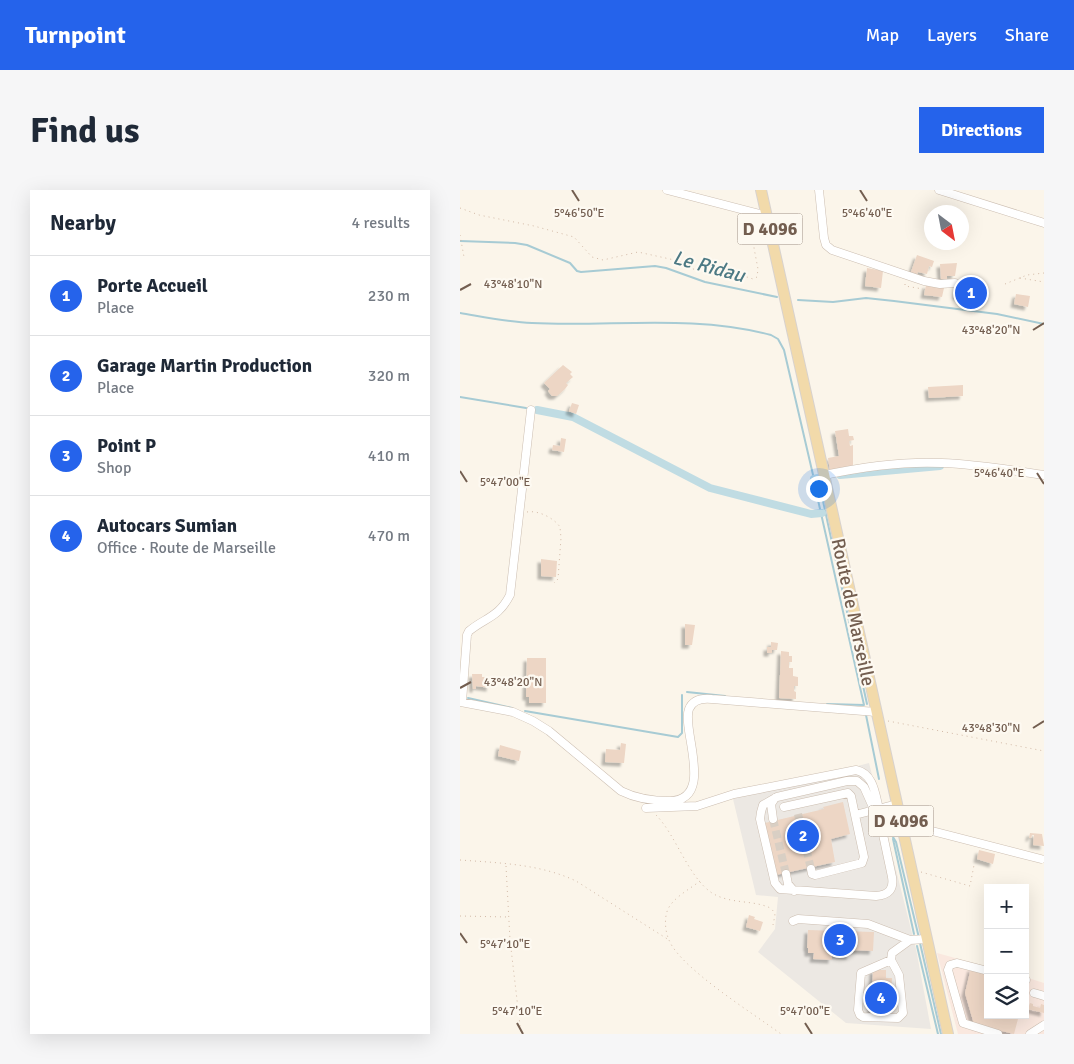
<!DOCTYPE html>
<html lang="en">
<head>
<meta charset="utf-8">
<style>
  body { margin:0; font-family:Signika,sans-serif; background:#f6f6f7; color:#1f2937 }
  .controls { position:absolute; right:15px; bottom:15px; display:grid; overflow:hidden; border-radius:0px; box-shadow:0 5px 20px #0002 }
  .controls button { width:45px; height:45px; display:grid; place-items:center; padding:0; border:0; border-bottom:1px solid #e0e1e3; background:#fff; color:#1f2937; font:25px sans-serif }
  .compass { position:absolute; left:464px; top:15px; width:45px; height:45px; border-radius:50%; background:#fff; box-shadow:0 5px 20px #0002; rotate:148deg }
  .you { position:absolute; left:358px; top:298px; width:18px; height:18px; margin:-12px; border:4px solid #fff; border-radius:50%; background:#1a73e8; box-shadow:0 0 0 8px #1a73e833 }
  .badge { display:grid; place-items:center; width:32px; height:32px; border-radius:50%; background:#2563eb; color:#fff; font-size:16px; font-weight:700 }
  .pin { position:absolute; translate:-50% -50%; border:2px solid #fff; box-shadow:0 1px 5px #0006 }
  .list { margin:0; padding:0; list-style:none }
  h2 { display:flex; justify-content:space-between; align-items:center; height:65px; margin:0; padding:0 20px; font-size:21px }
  h2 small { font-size:16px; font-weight:400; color:#747a83 }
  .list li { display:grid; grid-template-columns:32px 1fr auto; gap:15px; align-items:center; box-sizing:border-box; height:80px; padding:0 20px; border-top:1px solid #e0e1e3 }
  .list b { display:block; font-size:19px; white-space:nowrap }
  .list p { margin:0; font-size:16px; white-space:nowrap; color:#747a83 }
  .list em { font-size:16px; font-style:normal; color:#747a83 }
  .icon { flex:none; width:28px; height:28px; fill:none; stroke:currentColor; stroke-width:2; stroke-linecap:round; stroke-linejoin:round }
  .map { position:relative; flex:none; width:584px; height:844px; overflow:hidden; border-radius:0px }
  header { display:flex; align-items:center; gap:30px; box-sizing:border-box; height:70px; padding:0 25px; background:#2563eb; color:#fff }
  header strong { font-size:24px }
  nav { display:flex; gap:28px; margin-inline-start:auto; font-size:18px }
  .intro { display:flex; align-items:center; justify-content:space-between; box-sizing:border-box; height:120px; padding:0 30px }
  h1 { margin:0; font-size:35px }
  .button { padding:12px 22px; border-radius:0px; background:#2563eb; color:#fff; font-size:18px; font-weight:700 }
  main { display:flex; gap:30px; padding:0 30px }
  aside { flex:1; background:#fff; border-radius:0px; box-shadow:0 5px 20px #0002 }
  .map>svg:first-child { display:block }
  .commercial { fill:#fae8df }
  .industrial { fill:#ece8e3 }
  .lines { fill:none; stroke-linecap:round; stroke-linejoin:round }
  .stream { stroke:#a7cbd4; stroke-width:2 }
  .canal { stroke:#c0dce3; stroke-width:8 }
  .building { fill:#edd6c5; filter:url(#shadow) }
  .minor-tunnel { stroke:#d9cfc4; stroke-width:8; stroke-dasharray:8 4; stroke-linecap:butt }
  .minor-casing { stroke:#ccbeb1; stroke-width:9 }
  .major-casing { stroke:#d8d2ce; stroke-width:12 }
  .path { stroke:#d3baa7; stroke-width:1; stroke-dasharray:1 4; stroke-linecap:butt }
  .minor { stroke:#fff; stroke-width:8 }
  .major { stroke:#f2daaa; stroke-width:10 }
  .ticks { fill:none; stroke:#735e50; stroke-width:2 }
  .labels { text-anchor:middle; stroke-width:4.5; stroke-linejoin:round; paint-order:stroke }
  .shield { fill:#fdf9f1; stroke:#9c8c80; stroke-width:1 }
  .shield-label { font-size:18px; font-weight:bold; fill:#735e50 }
  .street-label { font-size:19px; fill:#735e50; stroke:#fdf9f1 }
  .water-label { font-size:20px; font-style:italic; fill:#4c7984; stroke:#fdf9f1 }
  .ticks-label { font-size:12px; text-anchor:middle; fill:#735e50; stroke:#fdf9f1; stroke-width:4.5; stroke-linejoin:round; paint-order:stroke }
</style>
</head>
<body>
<header>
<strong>Turnpoint</strong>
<nav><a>Map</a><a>Layers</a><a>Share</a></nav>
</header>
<div class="intro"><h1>Find us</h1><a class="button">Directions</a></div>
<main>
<aside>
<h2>Nearby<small>4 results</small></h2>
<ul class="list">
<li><span class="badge">1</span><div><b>Porte Accueil</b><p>Place</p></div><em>230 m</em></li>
<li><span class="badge">2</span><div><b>Garage Martin Production</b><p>Place</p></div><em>320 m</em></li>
<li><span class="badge">3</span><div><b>Point P</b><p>Shop</p></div><em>410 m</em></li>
<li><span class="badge">4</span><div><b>Autocars Sumian</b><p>Office · Route de Marseille</p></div><em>470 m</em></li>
</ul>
</aside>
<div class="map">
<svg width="584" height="844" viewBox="0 0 584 844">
  <defs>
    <filter id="shadow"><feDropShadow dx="-3.5" dy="3.5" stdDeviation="1" flood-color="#0004"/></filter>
  </defs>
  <rect width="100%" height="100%" fill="#fbf5ea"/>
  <path class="commercial" d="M 477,763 L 528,777 L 528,825 L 565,825 L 565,787 L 584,793 L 584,844 L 498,844 Z"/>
  <path class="industrial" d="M 409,573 L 456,759 L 471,839 L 386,833 L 298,762 L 315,739 L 318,707 L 296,705 L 273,609 Z"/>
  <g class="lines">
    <path class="stream" d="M 0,51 L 55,53 L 67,55 L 110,73 L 117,81 L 121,82 L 195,76 L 206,78 L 245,92 L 317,107
      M 338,110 L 373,112 L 406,108 L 434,111 L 537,124 L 584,134
      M 0,123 C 24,127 48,132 72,133 C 151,137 233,124 311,145 L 318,149 L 324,160 L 357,302
      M 0,207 L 66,218
      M 354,291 L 358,293 L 362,303
      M 358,310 L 404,515 L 367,514
      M 363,311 L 407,514
      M 227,502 L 265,506
      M 8,508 L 52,518
      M 65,521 L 218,547 L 222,543 L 222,505
      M 406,525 L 419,589
      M 433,647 L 436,652 L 459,748
      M 433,649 L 454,744
      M 460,753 L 481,844
      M 457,756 L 478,844"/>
    <path class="canal" d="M 77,220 L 113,227 L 250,298 L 351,324 L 362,323
      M 380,285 L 480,276
      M 354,289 L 358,288"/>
  </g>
  <path class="building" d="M 457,65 L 474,71 L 472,77 L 469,76 L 467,84 L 458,82 L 457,84 L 451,82 Z
    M 497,73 L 495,86 L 487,86 L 487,89 L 481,89 L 480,74 Z
    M 407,78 L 423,81 L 421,98 L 405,96 Z
    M 498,94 L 509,98 L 510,96 L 519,98 L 519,99 L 526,100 L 524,111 L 496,106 Z
    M 466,95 L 484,98 L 482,107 L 464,105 Z
    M 556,104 L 570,106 L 568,117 L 554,114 Z
    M 103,175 L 112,182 L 110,184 L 113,187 L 106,193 L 108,195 L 105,199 L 97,206 L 92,206 L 88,201 L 90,199 L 84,193 Z
    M 503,195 L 503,206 L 469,208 L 468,197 Z
    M 112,213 L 119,215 L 116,224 L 109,221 Z
    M 388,239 L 389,246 L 393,246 L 394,250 L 389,251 L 390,256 L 393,255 L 393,277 L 370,281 L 368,268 L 379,266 L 375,241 Z
    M 101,248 L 106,249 L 104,262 L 92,260 L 93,255 L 100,256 Z
    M 81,369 L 97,371 L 96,387 L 81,386 Z
    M 225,434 L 235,435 L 232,455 L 225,455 Z
    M 311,452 L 318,453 L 317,460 L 312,460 L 312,463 L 307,463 L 307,457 L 311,457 Z
    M 321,461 L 329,462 L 329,466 L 332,466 L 332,472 L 329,472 L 329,478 L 333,478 L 333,486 L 338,487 L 338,496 L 334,496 L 334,501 L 336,502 L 336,509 L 319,508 Z
    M 67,468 L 86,468 L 86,513 L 69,513 L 69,507 L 66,507 Z
    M 12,484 L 22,484 L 22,487 L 30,487 L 30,498 L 16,496 L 16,499 L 13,499 Z
    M 161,553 L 166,554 L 164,573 L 145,572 L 146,559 L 160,560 Z
    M 40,555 L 61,561 L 59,571 L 38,566 Z
    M 383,612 L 390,644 L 371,649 L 375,672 L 316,685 L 305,633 L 364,619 L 363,617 Z
    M 570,643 L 582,644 L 584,656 L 573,655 L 574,645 L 572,645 L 571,648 L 569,648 Z
    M 519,660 L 535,664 L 533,674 L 517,669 Z
    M 289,725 L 295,727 L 294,729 L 303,732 L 300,741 L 286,737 Z
    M 348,740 L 414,742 L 413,761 L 390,760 L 390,766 L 372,765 L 372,770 L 353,769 L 354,763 L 348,763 L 348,758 L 347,758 Z
    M 511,778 L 528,783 L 528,825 L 559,825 L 554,844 L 514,834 L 505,803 Z
    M 413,780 L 426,780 L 426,788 L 432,788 L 431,806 L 436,806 L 436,811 L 431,811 L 430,826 L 411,825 Z
    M 570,813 L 573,814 L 573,816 L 580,818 L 581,814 L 584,815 L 584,823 L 568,819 Z"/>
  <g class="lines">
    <path class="minor-tunnel" d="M 338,624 L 351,679
      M 313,629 L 326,684"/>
    <defs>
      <path id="minor" d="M 207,0 L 307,26
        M 359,0 L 364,48 L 366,55 L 372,60 L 464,91 L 480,94 L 495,93
        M 479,0 L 584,33
        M 364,285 C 402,277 443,271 482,273 C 516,274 550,280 584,285
        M 0,512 L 53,522 L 73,531 L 89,541 L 161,601 C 175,608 194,611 210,611 C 256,610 221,539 229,519 C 233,509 243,508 252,509 L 416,522
        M 2,512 L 7,445 L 9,441 C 26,427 38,428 50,405 L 71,220
        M 387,591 L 397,591 L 404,597 L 421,635 L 432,687 C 434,699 429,705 416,706 L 320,699 L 315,693 L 300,629 L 301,622 L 303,615 L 317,607 Z
        M 324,617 L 388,603 L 391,606 L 395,625
        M 186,618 L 237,616 L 274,604 L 396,580 C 414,584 415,604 419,619
        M 313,629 L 311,614 L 315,608
        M 441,633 L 581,669
        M 351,679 L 352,684 L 355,685 L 402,673 L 404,667 L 395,625 L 437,614
        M 326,684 L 328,694 L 334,701
        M 333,731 L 338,729 L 408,734 L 450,750
        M 431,770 L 439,785 L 443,823 L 438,828 L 403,827 L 400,825 L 398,820 L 401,783 L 431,770 L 432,763 L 450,750 L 466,749
        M 528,781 L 497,773 L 490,775 L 488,780 L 503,833 L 538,844
        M 565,790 L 566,790
        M 574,803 L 584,806
        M 570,844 L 584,835"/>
      <path id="major" d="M 301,0 L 488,844"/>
    </defs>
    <use href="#minor" class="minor-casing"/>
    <use href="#major" class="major-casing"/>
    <path class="path" d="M 0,18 L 19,25 L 74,36 L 114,47 L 132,67 L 143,70 L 178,62 L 219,71 L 237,81 L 250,84 L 281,85 L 293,89 L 297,87 L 298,79 L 294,58 L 295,31
      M 0,45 L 4,67
      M 560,88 L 584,92
      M 445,94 L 445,96 L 463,99
      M 545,94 L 567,85 L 584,83
      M 353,309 L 361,307
      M 67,322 C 78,320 94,328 100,337 L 101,348 L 98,389 L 94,393
      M 428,531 L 584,561
      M 196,625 C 216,645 228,687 252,703 C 270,714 291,710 308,717 C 311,718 314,721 315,725 L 313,735
      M 0,670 C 40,673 80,674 116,691 L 209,750
      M 46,676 L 50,750 L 61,844
      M 461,682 L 510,696 L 514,675
      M 240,691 C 230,699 214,707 208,719 C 204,728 205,741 209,750 C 220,778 294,824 321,844
      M 0,726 L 48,727"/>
    <use href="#minor" class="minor"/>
    <use href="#major" class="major"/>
  </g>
  <path class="ticks" d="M 112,0 L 119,11M 400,0 L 407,11M 0,100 L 11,94M 573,140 L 584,133M 0,281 L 7,292M 577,283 L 584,294M 0,498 L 11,492M 573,538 L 584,531M 0,743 L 7,753M 57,833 L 63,844M 345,833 L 352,844"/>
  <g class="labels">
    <g class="shield">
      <rect x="277.5" y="23.5" width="65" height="31" rx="4"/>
      <rect x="408.5" y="615.5" width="65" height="31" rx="4"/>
    </g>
    <g class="shield-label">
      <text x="310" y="45">D 4096</text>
      <text x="441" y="637">D 4096</text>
    </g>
    <g class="street-label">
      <text transform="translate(394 422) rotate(78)" y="7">Route de Marseille</text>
    </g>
    <g class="water-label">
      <text transform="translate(249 76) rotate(15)" y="7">Le Ridau</text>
    </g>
  </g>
  <g class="ticks-label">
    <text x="119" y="27">5°46'50"E</text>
    <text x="407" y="27">5°46'40"E</text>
    <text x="53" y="98">43°48'10"N</text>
    <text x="531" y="144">43°48'20"N</text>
    <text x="539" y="287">5°46'40"E</text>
    <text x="45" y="296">5°47'00"E</text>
    <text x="53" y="496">43°48'20"N</text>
    <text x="531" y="542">43°48'30"N</text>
    <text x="45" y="758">5°47'10"E</text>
    <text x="57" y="825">5°47'10"E</text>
    <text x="345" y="825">5°47'00"E</text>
  </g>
</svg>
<div class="controls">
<button>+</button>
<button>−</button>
<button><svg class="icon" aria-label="layers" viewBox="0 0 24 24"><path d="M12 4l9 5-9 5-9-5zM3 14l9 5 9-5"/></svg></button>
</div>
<svg class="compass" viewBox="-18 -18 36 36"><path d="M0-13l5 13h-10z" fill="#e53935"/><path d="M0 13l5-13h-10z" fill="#747a83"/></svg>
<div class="you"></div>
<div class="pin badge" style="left:511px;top:103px">1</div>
<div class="pin badge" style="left:343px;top:646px">2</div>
<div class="pin badge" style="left:380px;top:750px">3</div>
<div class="pin badge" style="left:421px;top:808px">4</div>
</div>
</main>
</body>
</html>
